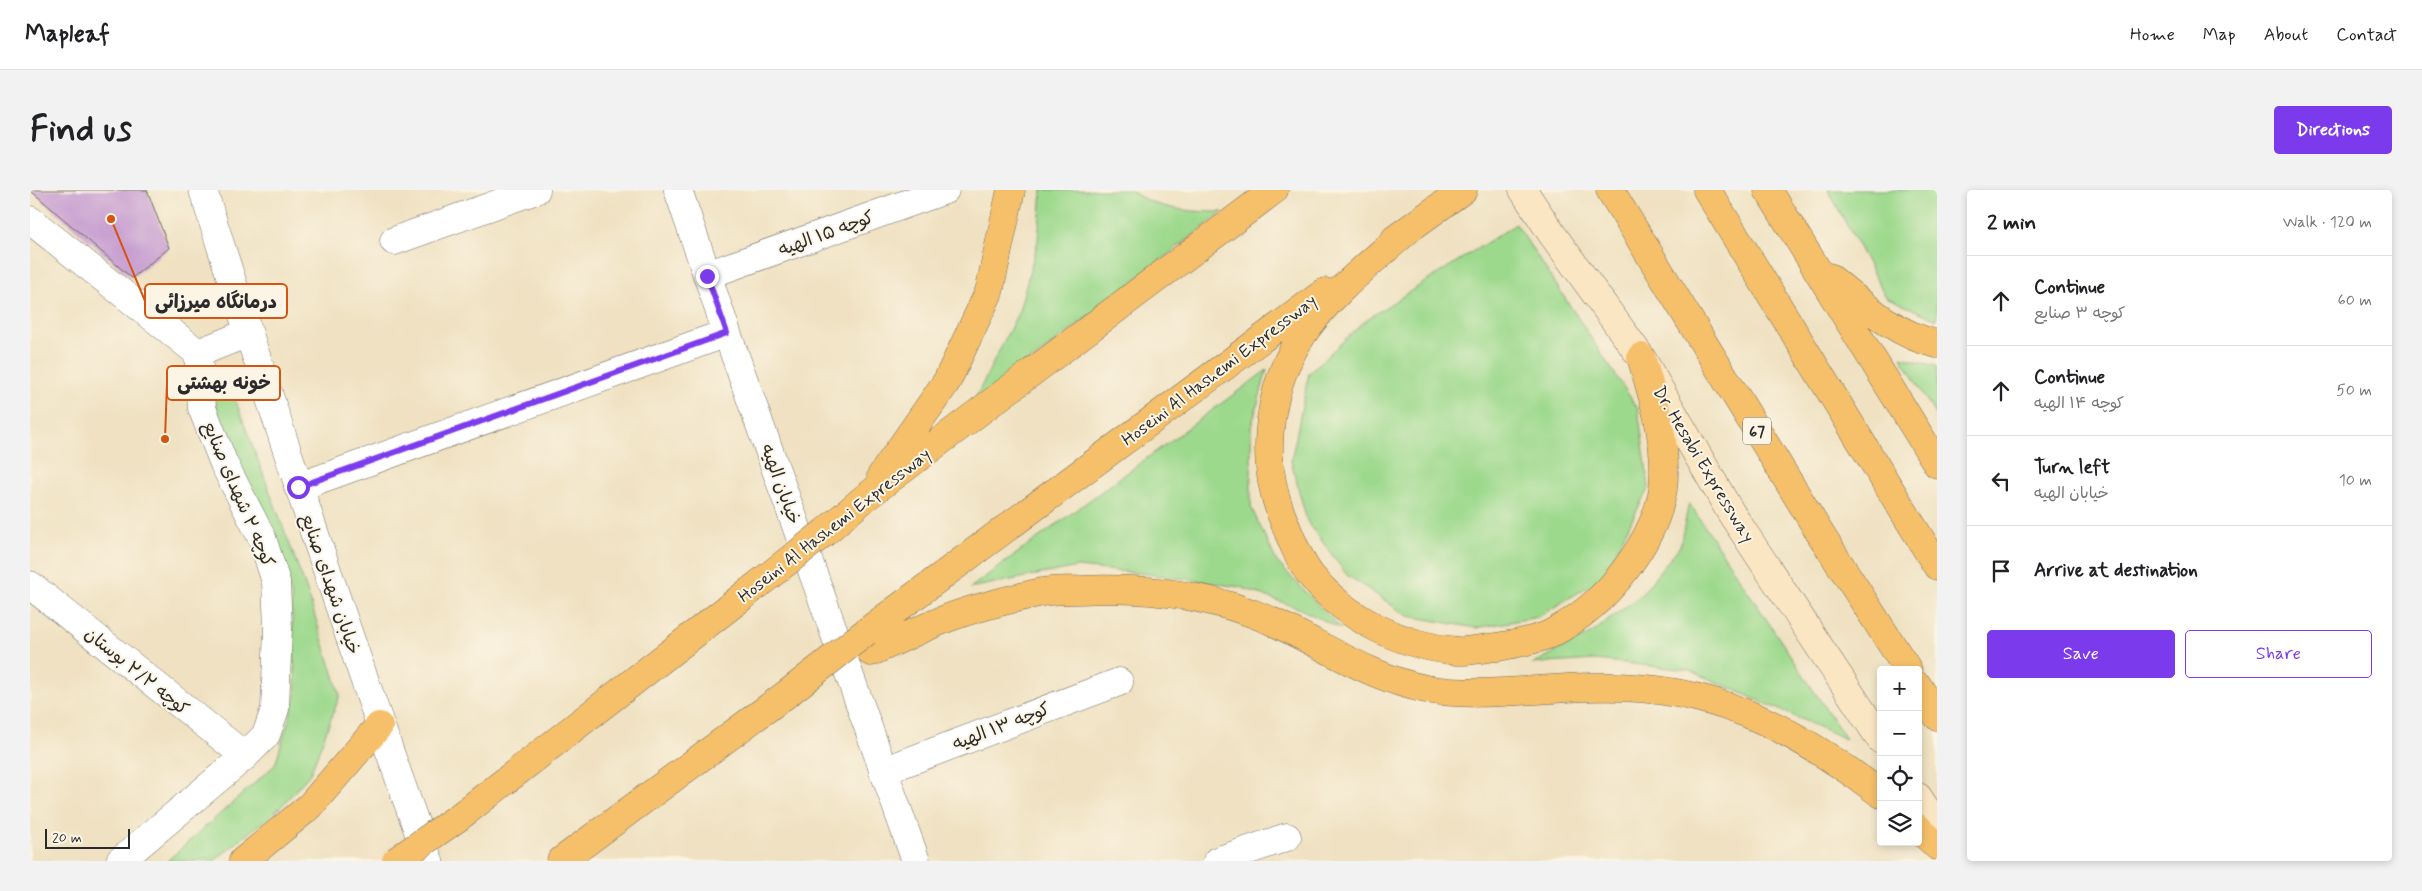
<!DOCTYPE html>
<html lang="en">
<head>
<meta charset="utf-8">
<style>
  body { margin:0; font-family:Mynerve,"Playpen Sans Arabic",sans-serif; background:#f2f2f2; color:#202124 }
  .controls { position:absolute; right:15px; bottom:15px; display:grid; overflow:hidden; border-radius:5px; box-shadow:0 2px 8px #0003 }
  .controls button { width:45px; height:45px; display:grid; place-items:center; padding:0; border:0; border-bottom:1px solid #e0e0e0; background:#fff; color:#202124; font:25px sans-serif }
  .scale { position:absolute; left:15px; bottom:12px; width:85px; box-sizing:border-box; padding-left:5px; border:2px solid #2b2b2b; border-top:0; font-size:14px; line-height:18px; white-space:nowrap; color:#2b2b2b; -webkit-text-stroke:4px #fcf5e5; paint-order:stroke }
  .stop { position:absolute; width:15px; height:15px; margin:-11px; border:4px solid #7c3aed; border-radius:50%; background:#fff }
  .stop.end { background:#7c3aed; border-color:#fff; box-shadow:0 1px 5px #0008 }
  .list { margin:0; padding:0; list-style:none }
  h2 { display:flex; justify-content:space-between; align-items:center; height:65px; margin:0; padding:0 20px; font-size:21px }
  h2 small { font-size:16px; font-weight:400; color:#757577 }
  .list li { display:grid; grid-template-columns:32px 1fr auto; gap:15px; align-items:center; box-sizing:border-box; height:90px; padding:0 20px; border-top:1px solid #e0e0e0 }
  .list b { display:block; font-size:19px; white-space:nowrap }
  .list p { margin:0; font-size:16px; white-space:nowrap; color:#757577 }
  .list em { font-size:16px; font-style:normal; color:#757577 }
  .actions { display:flex; gap:10px; padding:15px 20px }
  .actions a { flex:1; padding:11px 0; border:1px solid #7c3aed; border-radius:5px; text-align:center; font-size:18px; color:#7c3aed }
  .actions .main { background:#7c3aed; color:#fff }
  .icon { flex:none; width:28px; height:28px; fill:none; stroke:currentColor; stroke-width:2; stroke-linecap:round; stroke-linejoin:round }
  .map { position:relative; flex:none; width:1907px; height:671px; overflow:hidden; border-radius:5px }
  header { display:flex; align-items:center; gap:30px; box-sizing:border-box; height:70px; padding:0 25px; background:#fff; border-bottom:1px solid #e0e0e0 }
  header strong { font-size:24px }
  nav { display:flex; gap:28px; margin-inline-start:auto; font-size:18px }
  .intro { display:flex; align-items:center; justify-content:space-between; box-sizing:border-box; height:120px; padding:0 30px }
  h1 { margin:0; font-size:35px }
  .button { padding:12px 22px; border-radius:5px; background:#7c3aed; color:#fff; font-size:18px; font-weight:700 }
  main { display:flex; gap:30px; padding:0 30px }
  aside { flex:1; background:#fff; border-radius:5px; box-shadow:0 2px 8px #0003 }
  .map>svg:first-child { display:block }
  .green { fill:#9dd98d; stroke:#64825c }
  .building { fill:#c79fd1 }
  .lines { fill:none; stroke-linecap:round; stroke-linejoin:round }
  .minor-casing { stroke:#706b60; stroke-width:29 }
  .tertiary-casing { stroke:#706b60; stroke-width:29 }
  .secondary-casing { stroke:#706b60; stroke-width:29 }
  .trunk-casing { stroke:#706b60; stroke-width:29 }
  .minor { stroke:#fff; stroke-width:28 }
  .tertiary { stroke:#fff; stroke-width:28 }
  .secondary { stroke:#fbe6c4; stroke-width:28 }
  .trunk { stroke:#f6c06b; stroke-width:28 }
  .trunk-bridge-casing { stroke:#706b60; stroke-width:29; stroke-linecap:butt }
  .trunk-bridge { stroke:#f6c06b; stroke-width:28 }
  .route { stroke:#7c3aed; stroke-width:6 }
  .labels { text-anchor:middle; stroke-width:4; stroke-linejoin:round; paint-order:stroke }
  .shield { fill:#fcf5e5; stroke:#6a6863; stroke-width:1 }
  .shield-label { font-size:16px; font-weight:bold; fill:#2b2b2b }
  .street-label { font-size:18px; fill:#2b2b2b; stroke:#fcf5e5 }
  .leader { fill:none; stroke:#d5540f; stroke-width:2 }
  .callout-dot { fill:#d5540f; stroke:#fcf5e5; stroke-width:2 }
  .callout { fill:#fcf5e5; stroke:#d5540f; stroke-width:2 }
  .callout-label { font-size:19px; text-anchor:middle; font-weight:bold; fill:#2b2b2b }
</style>
</head>
<body>
<header>
<strong>Mapleaf</strong>
<nav><a>Home</a><a>Map</a><a>About</a><a>Contact</a></nav>
</header>
<div class="intro"><h1>Find us</h1><a class="button">Directions</a></div>
<main>
<div class="map">
<svg width="1907" height="671" viewBox="0 0 1907 671">
  <rect width="100%" height="100%" fill="#fcf5e5"/>
  <filter id="ink" filterUnits="userSpaceOnUse"><feTurbulence type="fractalNoise" baseFrequency=".02" numOctaves="2"/><feDisplacementMap in="SourceGraphic" scale="10" xChannelSelector="R" yChannelSelector="G"/><feConvolveMatrix kernelMatrix="1 2 1 2 8 2 1 2 1" color-interpolation-filters="sRGB"/></filter>
  <filter id="wash" filterUnits="userSpaceOnUse"><feTurbulence type="fractalNoise" baseFrequency=".0096" numOctaves="4" result="noise"/><feDisplacementMap in="SourceGraphic" scale="20" xChannelSelector="R" yChannelSelector="G"/><feGaussianBlur stdDeviation="1.12" result="paint"/><feColorMatrix in="noise" values="0 0 0 0 0 0 0 0 0 0 0 0 0 0 0 0 0 1.4 0 .05"/><feComposite in="paint" operator="in"/></filter>
  <g filter="url(#wash)">
    <rect width="100%" height="100%" fill="#efe1c1"/>
    <path class="green" d="M 1012,0 L 1100,0 C 1126,20 1161,22 1193,22 L 941,217 L 989,121 L 1008,51 Z
      M 1798,0 L 1907,0 L 1907,130 L 1856,107 Z
      M 1486,34 L 1608,219 L 1619,297 L 1572,388 L 1508,427 L 1446,438 L 1378,426 L 1317,385 L 1277,331 L 1261,271 L 1279,183 L 1337,129 Z
      M 1871,167 L 1907,176 L 1907,228 Z
      M 194,180 L 276,398 L 310,505 L 280,584 L 250,618 L 184,671 L 137,671 L 245,575 L 266,505 L 261,404 L 215,285 L 189,237 L 182,187 Z
      M 1237,180 L 1221,238 L 1221,317 L 1247,372 L 1311,439 L 1268,418 L 1210,397 L 1127,385 L 1047,377 L 940,398 Z
      M 1659,313 L 1816,549 L 1659,480 L 1565,470 L 1502,474 L 1562,443 L 1611,405 L 1650,356 Z"/>
    <g id="blocks">
      <path class="building" d="M 0,0 L 117,0 L 139,58 L 102,88 Z"/>
    </g>
  </g>
  <g filter="url(#ink)">
    <use href="#blocks" fill-opacity="0" stroke="#706b60" stroke-width="1"/>
    <g class="lines">
      <defs>
        <path id="minor" d="M 648,0 L 697,143 L 886,671
          M 0,30 L 168,163
          M 364,51 L 506,0
          M 677,85 L 915,0
          M 268,297 L 697,143
          M 0,395 L 215,566
          M 853,581 L 1089,492
          M 1187,671 L 1257,647"/>
        <path id="tertiary" d="M 173,0 C 244,225 318,449 399,671
          M 90,671 L 215,566 L 236,545 L 245,519 L 248,438 L 246,392 L 232,348 L 194,274 L 172,218 L 168,163 L 218,143"/>
        <path id="secondary" d="M 1493,0 L 1522,44 L 1611,167 L 1701,323 L 1851,550
          M 1888,607 L 1907,635"/>
        <path id="trunk" d="M 1580,0 L 1791,345 L 1878,480
          M 1677,0 L 1907,376
          M 1738,0 L 1907,274
          M 1379,39 C 1344,70 1299,105 1273,144 C 1239,194 1229,264 1250,321 C 1257,339 1270,374 1283,388 C 1318,430 1373,456 1427,461 C 1439,462 1454,458 1467,457 C 1484,454 1504,451 1520,444 C 1551,428 1578,404 1598,376 C 1614,354 1629,326 1633,299 C 1638,253 1624,210 1611,167
          M 1365,49 L 1433,0
          M 1799,87 C 1832,113 1865,145 1907,154
          M 851,286 L 917,191 L 959,102 L 981,0
          M 795,342 L 836,307 L 1244,0
          M 836,442 L 1295,102
          M 841,462 C 870,450 899,434 929,424 C 956,415 985,408 1012,402 C 1024,400 1038,400 1050,400 C 1113,397 1180,405 1239,430 C 1290,453 1340,488 1396,499 C 1448,508 1509,498 1561,497 C 1679,493 1759,535 1851,604
          M 1888,496 L 1907,526
          M 429,627 L 716,404
          M 1888,638 L 1907,656
          M 213,671 L 280,616 L 349,536
          M 531,671 L 758,503"/>
      </defs>
      <use href="#minor" class="minor-casing"/>
      <use href="#tertiary" class="tertiary-casing"/>
      <use href="#secondary" class="secondary-casing"/>
      <use href="#trunk" class="trunk-casing"/>
      <use href="#minor" class="minor"/>
      <use href="#tertiary" class="tertiary"/>
      <use href="#secondary" class="secondary"/>
      <use href="#trunk" class="trunk"/>
      <defs>
        <path id="trunk-bridge" d="M 716,404 L 795,342
          M 758,503 L 836,442
          M 366,671 L 429,627"/>
      </defs>
      <use href="#trunk-bridge" class="trunk-bridge-casing"/>
      <use href="#trunk-bridge" class="trunk-bridge"/>
    </g>
  </g>
  <g class="lines" filter="url(#ink)">
    <path class="route" d="M 268,297 L 697,143 L 677,86"/>
  </g>
  <g class="labels">
    <rect class="shield" x="1713" y="227.5" width="28" height="27" rx="4"/>
    <g class="shield-label">
      <text x="1727" y="247">67</text>
    </g>
    <g class="street-label">
      <text transform="translate(796 43) rotate(-20)" y="6">کوچه ۱۵ الهیه</text>
      <text transform="translate(1189 180) rotate(-37)" y="6">Hoseini Al Hashemi Expressway</text>
      <text transform="translate(1674 274) rotate(59)" y="6">Dr. Hesabi Expressway</text>
      <text transform="translate(751 294) rotate(70)" y="6">خیابان الهیه</text>
      <text transform="translate(209 304) rotate(67)" y="6">کوچه ۲ شهدای صنایع</text>
      <text transform="translate(804 335) rotate(-38)" y="6">Hoseini Al Hashemi Expressway</text>
      <text transform="translate(301 394) rotate(71)" y="6">خیابان شهدای صنایع</text>
      <text transform="translate(107 481) rotate(39)" y="6">کوچه ۲/۲ بوستان</text>
      <text transform="translate(971 536) rotate(-21)" y="6">کوچه ۱۳ الهیه</text>
    </g>
  </g>
  <path class="leader" d="M81 29L115 111M135 249L137 193"/>
  <g class="callout-dot">
    <circle cx="81" cy="29" r="5"/>
    <circle cx="135" cy="249" r="5"/>
  </g>
  <g class="callout">
    <rect x="115" y="94" width="142" height="34" rx="5"/>
    <rect x="137" y="176" width="113" height="34" rx="5"/>
  </g>
  <g class="callout-label">
    <text x="186" y="118">درمانگاه میرزائی</text>
    <text x="194" y="199">خونه بهشتی</text>
  </g>
</svg>
<div class="controls">
<button>+</button>
<button>−</button>
<button><svg class="icon" aria-label="locate" viewBox="0 0 24 24"><circle cx="12" cy="12" r="6"/><path d="M12 2v4M12 18v4M2 12h4M18 12h4"/></svg></button>
<button><svg class="icon" aria-label="layers" viewBox="0 0 24 24"><path d="M12 4l9 5-9 5-9-5zM3 14l9 5 9-5"/></svg></button>
</div>
<div class="scale">20 m</div>
<div class="stop" style="left:268px;top:297px"></div>
<div class="stop end" style="left:677px;top:86px"></div>
</div>
<aside>
<h2>2 min<small>Walk · 120 m</small></h2>
<ul class="list">
<li><svg class="icon" aria-label="ahead" viewBox="0 0 24 24"><path d="M12 20V5M6 11l6-6 6 6"/></svg><div><b>Continue</b><p>کوچه ۳ صنایع</p></div><em>60 m</em></li>
<li><svg class="icon" aria-label="ahead" viewBox="0 0 24 24"><path d="M12 20V5M6 11l6-6 6 6"/></svg><div><b>Continue</b><p>کوچه ۱۴ الهیه</p></div><em>50 m</em></li>
<li><svg class="icon" aria-label="left" viewBox="0 0 24 24"><path d="M17 20v-9H6M10 6l-5 5 5 5"/></svg><div><b>Turn left</b><p>خیابان الهیه</p></div><em>10 m</em></li>
<li><svg class="icon" aria-label="arrive" viewBox="0 0 24 24"><path d="M6 21V4h12l-3 4 3 4H6"/></svg><div><b>Arrive at destination</b></div></li>
</ul>
<div class="actions"><a class="main">Save</a><a>Share</a></div>
</aside>
</main>
</body>
</html>
